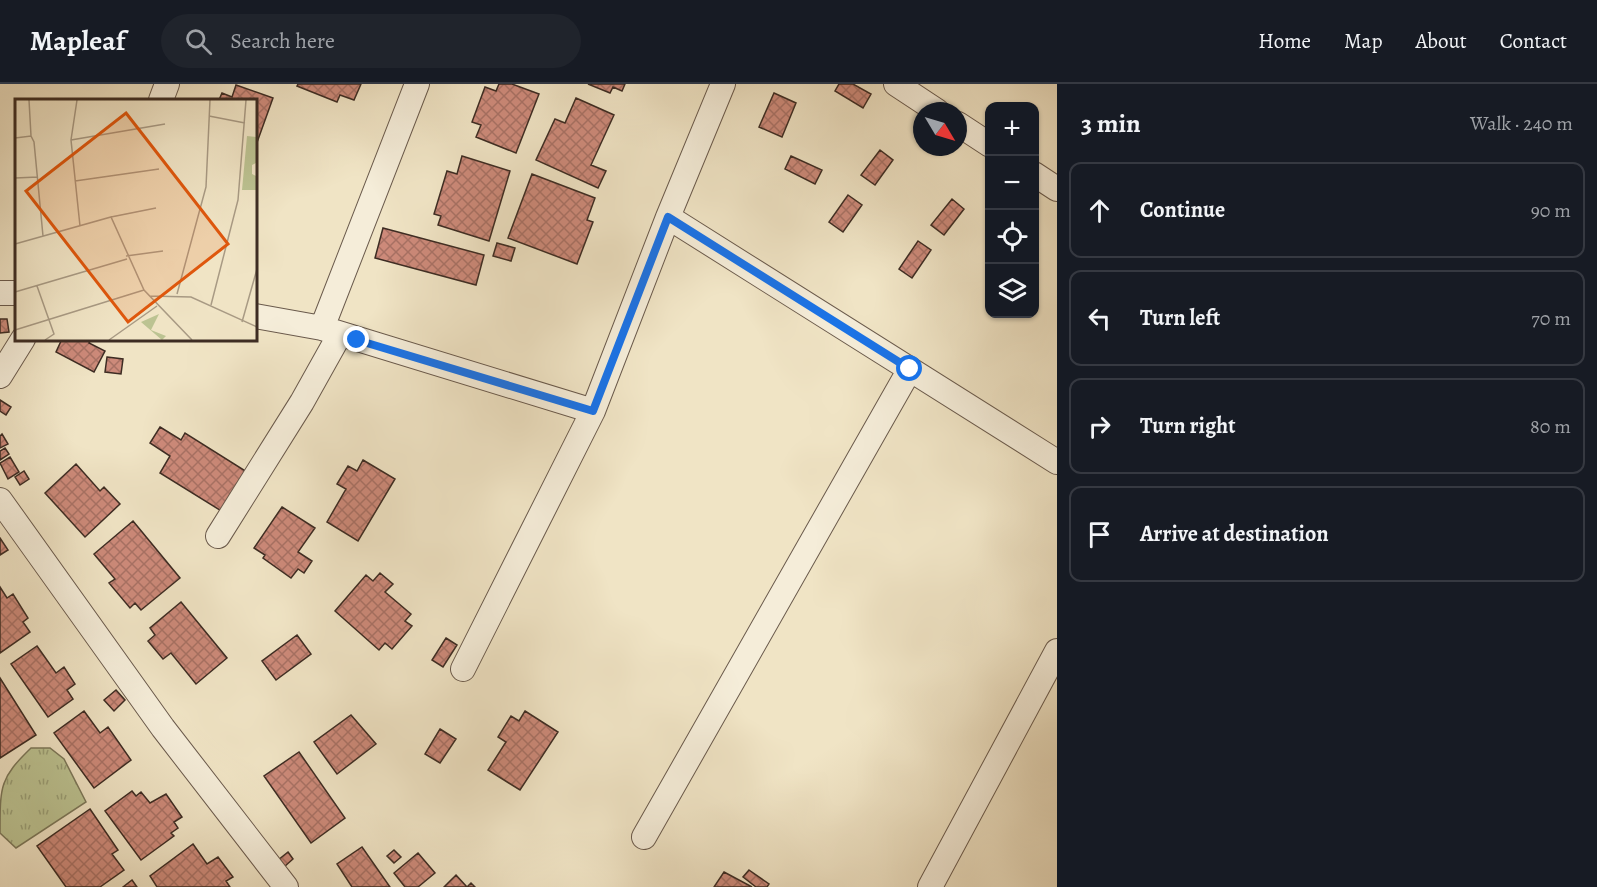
<!DOCTYPE html>
<html lang="en">
<head>
<meta charset="utf-8">
<style>
  body { margin:0; font-family:Alegreya,serif; background:#20242c; color:#f1f3f6 }
  .controls { position:absolute; right:18px; top:18px; display:grid; overflow:hidden; border-radius:12px; box-shadow:0 2px 4px #0004 }
  .controls button { width:54px; height:54px; display:grid; place-items:center; padding:0; border:0; border-bottom:2px solid #363941; background:#171b24; color:#f1f3f6; font:30px sans-serif }
  .compass { position:absolute; left:913px; top:18px; width:54px; height:54px; border-radius:50%; background:#171b24; box-shadow:0 2px 4px #0004; rotate:128deg }
  .stop { position:absolute; width:18px; height:18px; margin:-14px; border:4px solid #1a73e8; border-radius:50%; background:#fff }
  .stop.end { background:#1a73e8; border-color:#fff; box-shadow:0 2px 6px #0008 }
  .list { margin:0; padding:0; list-style:none }
  h2 { display:flex; justify-content:space-between; align-items:center; height:78px; margin:0; padding:0 24px; font-size:26px }
  h2 small { font-size:20px; font-weight:400; color:#9ea1a6 }
  .list li { display:grid; grid-template-columns:39px 1fr auto; gap:18px; align-items:center; box-sizing:border-box; height:96px; margin:0 12px 12px; padding:0 12px; border:2px solid #363941; border-radius:12px }
  .list b { display:block; font-size:22px; white-space:nowrap }
  .list em { font-size:20px; font-style:normal; color:#9ea1a6 }
  .icon { flex:none; width:33px; height:33px; fill:none; stroke:currentColor; stroke-width:2; stroke-linecap:round; stroke-linejoin:round }
  .map { position:relative; flex:none; width:1057px; height:803px; overflow:hidden }
  header { display:flex; align-items:center; gap:36px; box-sizing:border-box; height:84px; padding:0 30px; background:#171b24; border-bottom:2px solid #363941 }
  header strong { font-size:28px }
  nav { display:flex; gap:33px; margin-inline-start:auto; font-size:21px }
  .search { width:420px; height:54px; background:#20242c; display:flex; align-items:center; gap:15px; box-sizing:border-box; padding:0 21px; border-radius:33px; color:#9ea1a6; font-size:22px }
  main { display:flex }
  aside { flex:1; background:#171b24 }
  .map>svg:first-child { display:block }
  .grass { fill:url(#grass-tufts); stroke:#7c785a; stroke-width:1.5 }
  .building { fill:url(#building-cross-hatch); stroke:#3d2c23; stroke-width:1.5 }
  .lines { fill:none; stroke-linecap:round; stroke-linejoin:round }
  .minor-casing { stroke:#6a5a4c; stroke-width:26 }
  .minor { stroke:#f5edd9; stroke-width:24 }
  .route { stroke:#1a73e8; stroke-width:8 }
  .inset-road { fill:none; stroke:#a89a84; stroke-width:1.5 }
  .view { fill:#df570d; fill-opacity:0.15; stroke:#df570d; stroke-width:3 }
  .inset-edge { fill:none; stroke:#3d2c23; stroke-width:3 }
</style>
</head>
<body>
<header>
<strong>Mapleaf</strong>
<div class="search"><svg class="icon" aria-label="search" viewBox="0 0 24 24"><circle cx="10" cy="10" r="6"/><path d="M15 15l6 6"/></svg>Search here</div>
<nav><a>Home</a><a>Map</a><a>About</a><a>Contact</a></nav>
</header>
<main>
<div class="map">
<svg width="1057" height="803" viewBox="0 0 1057 803">
  <defs>
    <pattern id="grass-tufts" width="24" height="20" patternUnits="userSpaceOnUse" patternTransform="scale(1.5)"><rect width="24" height="20" fill="#bcc392"/><path d="M3 7l-1-3M5 7V3M7 7l1-3M15 17l-1-3M17 17v-4M19 17l1-3" fill="none" stroke="#9a9f77"/></pattern>
    <pattern id="building-cross-hatch" width="8" height="8" patternUnits="userSpaceOnUse" patternTransform="scale(1.5)"><rect width="8" height="8" fill="#cd8a7a"/><path d="M0 0l8 8M0 8l8-8" fill="none" stroke="#a87164"/></pattern>
  </defs>
  <rect width="100%" height="100%" fill="#f0e4c5"/>
  <filter id="stains"><feTurbulence type="fractalNoise" baseFrequency=".00333" numOctaves="4"/><feColorMatrix values="0 0 0 0 .2 0 0 0 0 .09 0 0 0 0 .02 0 0 0 .5 -.17"/></filter>
  <radialGradient id="worn" r=".72"><stop offset=".6" stop-color="#630" stop-opacity="0"/><stop offset="1" stop-color="#630" stop-opacity=".3"/></radialGradient>
  <path class="grass" d="M 31,664 L 50,664 L 64,675 L 86,718 L 16,764 L 0,749 C 0,701 0,694 31,664 Z"/>
  <path class="building" d="M 298,0 L 361,0 L 354,16 L 340,11 L 337,18 L 297,2 Z
    M 499,0 L 512,0 L 539,10 L 516,69 L 476,53 L 481,41 L 472,38 L 485,3 L 496,7 Z
    M 588,0 L 625,0 L 622,7 L 613,3 L 610,9 Z
    M 839,0 L 853,0 L 871,10 L 863,24 L 835,7 Z
    M 236,1 L 273,14 L 255,64 L 255,16 L 219,16 L 222,9 L 232,13 Z
    M 774,9 L 796,19 L 782,53 L 759,43 Z
    M 576,14 L 614,31 L 591,81 L 606,87 L 598,104 L 536,76 L 555,35 L 565,39 Z
    M 880,66 L 893,76 L 875,101 L 861,91 Z
    M 462,72 L 510,87 L 489,157 L 438,141 L 441,132 L 434,130 L 447,87 L 457,90 Z
    M 791,72 L 822,86 L 815,100 L 785,85 Z
    M 532,90 L 595,114 L 587,136 L 593,138 L 577,180 L 508,154 Z
    M 848,111 L 862,121 L 843,148 L 829,138 Z
    M 952,115 L 964,125 L 944,151 L 931,141 Z
    M 383,144 L 484,171 L 476,201 L 375,174 Z
    M 918,157 L 931,166 L 912,194 L 899,185 Z
    M 497,159 L 515,164 L 511,177 L 493,172 Z
    M 0,235 L 7,235 L 9,248 L 0,249 Z
    M 62,255 L 92,255 L 89,259 L 105,267 L 94,288 L 56,268 Z
    M 107,273 L 123,275 L 121,290 L 105,288 Z
    M 0,316 L 11,323 L 6,331 L 0,327 Z
    M 160,343 L 181,356 L 185,349 L 247,388 L 223,428 L 160,389 L 170,372 L 150,359 Z
    M 2,350 L 8,360 L 0,364 L 0,352 Z
    M 5,364 L 9,370 L 0,376 L 0,367 Z
    M 10,373 L 19,388 L 8,395 L 0,379 Z
    M 363,376 L 395,395 L 358,457 L 327,438 L 346,405 L 337,400 L 348,382 L 357,387 Z
    M 76,380 L 100,407 L 104,403 L 120,420 L 85,453 L 45,409 Z
    M 24,387 L 29,395 L 20,401 L 15,393 Z
    M 282,423 L 315,444 L 298,468 L 312,477 L 304,489 L 298,485 L 291,494 L 263,474 L 265,471 L 254,464 Z
    M 133,437 L 180,494 L 141,526 L 135,519 L 130,524 L 109,499 L 115,495 L 94,470 Z
    M 0,454 L 8,466 L 0,471 Z
    M 380,489 L 393,500 L 385,508 L 411,530 L 405,537 L 412,542 L 392,565 L 385,559 L 379,566 L 335,527 L 366,491 L 373,497 Z
    M 0,503 L 7,514 L 13,510 L 28,534 L 23,538 L 30,548 L 0,569 Z
    M 181,518 L 227,574 L 196,600 L 171,569 L 163,575 L 148,557 L 155,551 L 150,544 Z
    M 297,551 L 311,570 L 276,596 L 262,577 Z
    M 446,554 L 457,561 L 443,583 L 432,576 Z
    M 37,562 L 56,589 L 64,583 L 75,600 L 67,606 L 73,615 L 48,633 L 11,580 Z
    M 0,594 L 36,651 L 0,674 Z
    M 116,606 L 125,616 L 114,627 L 104,616 Z
    M 84,627 L 100,649 L 108,643 L 131,676 L 94,704 L 54,649 Z
    M 525,627 L 558,648 L 520,706 L 488,686 L 506,658 L 498,653 L 511,632 L 519,637 Z
    M 351,631 L 376,660 L 337,690 L 314,658 Z
    M 440,645 L 456,655 L 440,679 L 425,670 Z
    M 299,668 L 345,734 L 311,759 L 264,692 Z
    M 132,707 L 136,712 L 141,708 L 150,719 L 166,710 L 182,733 L 174,738 L 178,744 L 171,749 L 174,752 L 141,776 L 105,727 Z
    M 90,725 L 118,766 L 112,770 L 124,786 L 100,803 L 66,803 L 37,762 Z
    M 193,760 L 207,780 L 218,773 L 233,793 L 226,797 L 230,803 L 157,803 L 150,792 Z
    M 362,763 L 390,803 L 352,803 L 337,780 Z
    M 394,766 L 401,773 L 394,779 L 387,772 Z
    M 288,768 L 293,775 L 284,783 L 278,776 Z
    M 418,769 L 435,789 L 418,803 L 405,803 L 394,789 Z
    M 749,786 L 769,800 L 767,803 L 756,803 L 743,793 Z
    M 724,788 L 752,803 L 714,803 Z
    M 456,791 L 467,803 L 471,799 L 475,803 L 444,803 Z
    M 132,796 L 137,803 L 123,803 Z"/>
  <g class="lines">
    <defs>
      <path id="minor" d="M 896,0 L 937,27
        M 161,16 L 167,0
        M 958,40 L 990,61
        M 1034,90 L 1057,105
        M 668,133 L 1057,378
        M 0,209 L 16,209
        M 255,232 L 322,244 L 593,327 L 668,133 L 723,0
        M 322,244 L 417,0
        M 0,292 L 23,255
        M 0,416 L 163,644 L 286,803
        M 218,452 L 302,318 L 340,250
        M 463,585 L 593,327
        M 644,753 L 910,285
        M 930,803 L 1057,567"/>
    </defs>
    <use href="#minor" class="minor-casing"/>
    <use href="#minor" class="minor"/>
  </g>
  <g class="lines">
    <path class="route" d="M 357,256 L 593,327 L 668,133 L 910,285"/>
  </g>
  <g transform="translate(15 15)">
    <rect width="242" height="242" fill="#f0e4c5"/>
    <path d="M 232,37 L 241,38 L 241,64 L 237,66 L 237,75 L 241,77 L 241,91 L 227,91 ZM 144,215 L 136,231 L 151,237 L 147,241 L 126,223 Z" fill="#bcc392"/>
    <path class="inset-road" d="M 14,1 L 16,37M 62,1 L 56,41 L 65,127M 194,17 L 230,24M 0,39 L 16,37 L 19,43 L 28,137M 56,41 L 150,25M 0,79 L 23,78M 60,82 L 144,70M 96,118 L 141,109M 0,145 L 96,118 L 129,191 L 177,241M 111,157 L 148,152M 22,187 L 39,235 L 30,241M 0,193 L 112,160M 162,195 L 191,88 L 195,1M 135,197 L 176,198 L 242,228M 196,206 L 223,101 L 231,1M 227,223 L 242,170M 0,231 L 129,191M 94,241 L 142,207"/>
    <path class="view" d="M 111,14 L 213,145 L 113,223 L 11,92 Z"/>
    <rect width="242" height="242" class="inset-edge"/>
  </g>
  <rect width="100%" height="100%" filter="url(#stains)"/>
  <rect width="100%" height="100%" fill="url(#worn)"/>
</svg>
<div class="controls">
<button>+</button>
<button>−</button>
<button><svg class="icon" aria-label="locate" viewBox="0 0 24 24"><circle cx="12" cy="12" r="6"/><path d="M12 2v4M12 18v4M2 12h4M18 12h4"/></svg></button>
<button><svg class="icon" aria-label="layers" viewBox="0 0 24 24"><path d="M12 4l9 5-9 5-9-5zM3 14l9 5 9-5"/></svg></button>
</div>
<svg class="compass" viewBox="-18 -18 36 36"><path d="M0-13l5 13h-10z" fill="#e53935"/><path d="M0 13l5-13h-10z" fill="#9ea1a6"/></svg>
<div class="stop" style="left:910px;top:285px"></div>
<div class="stop end" style="left:357px;top:256px"></div>
</div>
<aside>
<h2>3 min<small>Walk · 240 m</small></h2>
<ul class="list">
<li><svg class="icon" aria-label="ahead" viewBox="0 0 24 24"><path d="M12 20V5M6 11l6-6 6 6"/></svg><div><b>Continue</b></div><em>90 m</em></li>
<li><svg class="icon" aria-label="left" viewBox="0 0 24 24"><path d="M17 20v-9H6M10 6l-5 5 5 5"/></svg><div><b>Turn left</b></div><em>70 m</em></li>
<li><svg class="icon" aria-label="right" viewBox="0 0 24 24"><path d="M7 20v-9h11M14 6l5 5-5 5"/></svg><div><b>Turn right</b></div><em>80 m</em></li>
<li><svg class="icon" aria-label="arrive" viewBox="0 0 24 24"><path d="M6 21V4h12l-3 4 3 4H6"/></svg><div><b>Arrive at destination</b></div></li>
</ul>
</aside>
</main>
</body>
</html>
